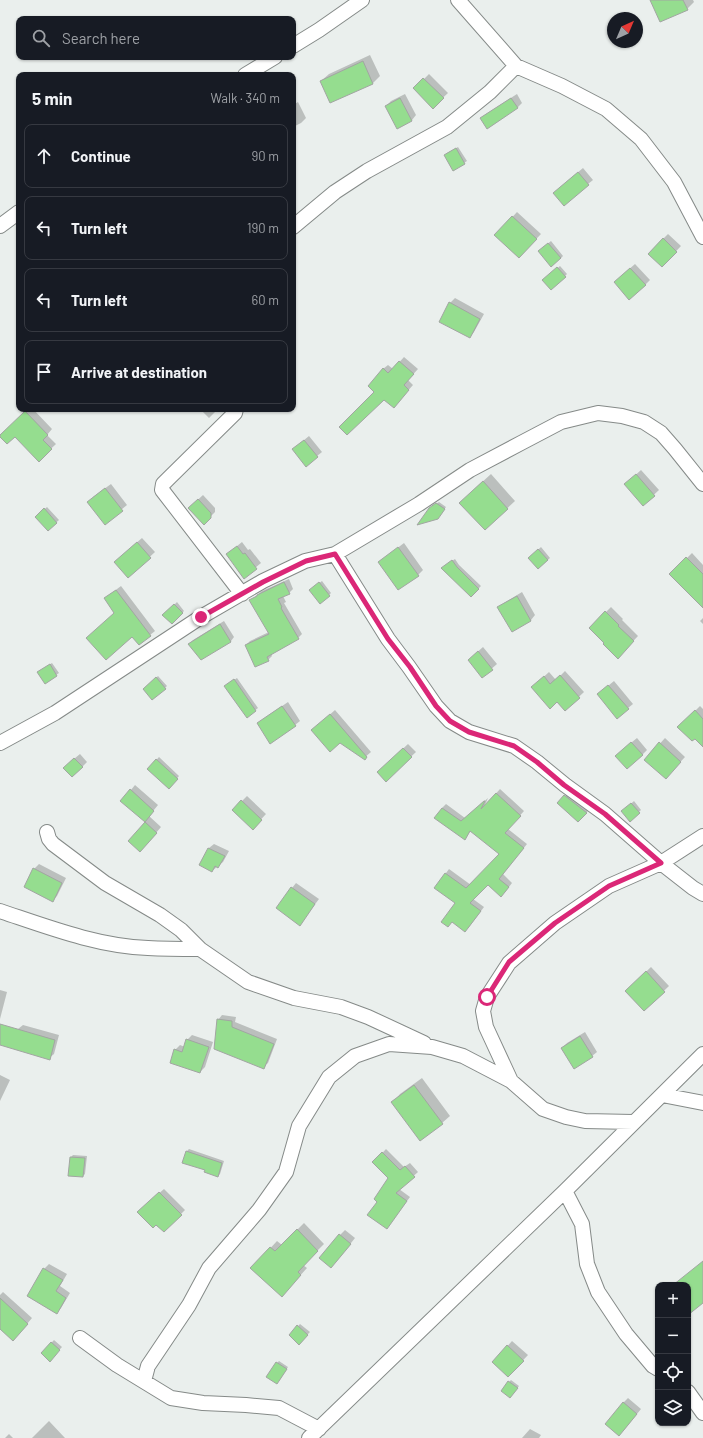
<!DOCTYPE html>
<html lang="en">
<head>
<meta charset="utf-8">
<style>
  body { margin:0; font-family:Barlow,sans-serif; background:#242831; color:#f1f3f6 }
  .controls { position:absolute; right:12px; bottom:12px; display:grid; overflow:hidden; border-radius:8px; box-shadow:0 1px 3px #0004 }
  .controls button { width:36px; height:36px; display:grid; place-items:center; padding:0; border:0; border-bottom:1px solid #363941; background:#171b24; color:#f1f3f6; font:20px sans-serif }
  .compass { position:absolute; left:607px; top:12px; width:36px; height:36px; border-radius:50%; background:#171b24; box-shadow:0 1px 3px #0004; rotate:44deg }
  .stop { position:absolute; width:12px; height:12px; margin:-9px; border:3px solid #db2777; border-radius:50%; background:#fff }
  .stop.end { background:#db2777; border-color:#fff; box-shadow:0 1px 4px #0008 }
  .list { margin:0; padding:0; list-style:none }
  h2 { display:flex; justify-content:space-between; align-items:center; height:52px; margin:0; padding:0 16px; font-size:17px }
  h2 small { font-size:13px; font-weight:400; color:#9ea1a6 }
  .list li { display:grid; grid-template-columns:26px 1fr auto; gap:12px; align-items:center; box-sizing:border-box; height:64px; margin:0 8px 8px; padding:0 8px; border:1px solid #363941; border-radius:8px }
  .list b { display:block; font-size:15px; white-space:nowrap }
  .list em { font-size:13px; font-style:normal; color:#9ea1a6 }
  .icon { flex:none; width:22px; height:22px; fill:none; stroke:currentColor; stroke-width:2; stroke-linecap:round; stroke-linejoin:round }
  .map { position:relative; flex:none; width:703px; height:1438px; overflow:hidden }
  .search { position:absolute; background:#171b24; box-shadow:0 1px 3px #0004; left:16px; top:16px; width:280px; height:44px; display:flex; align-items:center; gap:10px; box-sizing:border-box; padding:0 14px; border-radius:8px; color:#9ea1a6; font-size:15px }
  .panel { position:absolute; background:#171b24; box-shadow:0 1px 3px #0004; left:16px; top:72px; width:280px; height:340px; border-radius:8px }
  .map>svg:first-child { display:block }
  .shadow { fill:#0003 }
  .building { fill:#95dd8f; stroke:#a2a5a2 }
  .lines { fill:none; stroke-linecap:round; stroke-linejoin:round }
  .minor-casing { stroke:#858a88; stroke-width:16 }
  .minor { stroke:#fff; stroke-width:14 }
  .route { stroke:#db2777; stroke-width:5 }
</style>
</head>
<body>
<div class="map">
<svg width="703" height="1438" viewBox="0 0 703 1438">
  <rect width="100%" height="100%" fill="#eaefed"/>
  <path class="shadow" d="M 651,0 L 693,0 L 694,2 L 687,9 Z
    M 370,55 L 380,76 L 373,83 L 321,81 L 329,74 Z
    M 429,74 L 448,93 L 433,107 L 415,88 Z
    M 405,94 L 416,115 L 412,120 L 398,127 L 386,106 L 391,101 Z
    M 517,94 L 522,103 L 518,107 L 487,127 L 481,118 L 486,114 Z
    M 298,102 L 306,118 L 301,123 L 293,127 L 293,105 Z
    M 458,147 L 467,161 L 454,169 L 447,153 Z
    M 583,168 L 593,180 L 588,184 L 559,188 Z
    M 517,212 L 541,234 L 519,257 L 496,235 Z
    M 668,234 L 681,246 L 662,266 L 649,253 Z
    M 551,241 L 563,256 L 561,258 L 541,249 Z
    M 635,264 L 650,280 L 645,285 L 620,277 Z
    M 560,266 L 567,274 L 565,276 L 546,278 Z
    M 455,298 L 484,314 L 474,332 L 470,337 L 450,303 Z
    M 404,357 L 418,369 L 408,380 L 413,385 L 398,402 L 376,392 L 383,369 L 388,365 L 393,369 Z
    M 28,409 L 33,409 L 52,429 L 47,435 L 56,444 L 39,460 L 15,436 L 0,436 Z
    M 200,409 L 218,409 L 209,418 Z
    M 309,436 L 322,452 L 317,456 L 298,445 Z
    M 641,470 L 659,490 L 643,505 L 630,480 Z
    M 491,474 L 515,501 L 485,529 L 468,495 Z
    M 111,484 L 127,505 L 105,523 L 93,497 Z
    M 203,495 L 215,508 L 215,512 L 204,523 L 189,508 Z
    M 439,502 L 446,507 L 440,515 L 430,508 Z
    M 47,507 L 59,520 L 48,530 L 36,517 Z
    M 142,538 L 155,552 L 128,577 L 120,557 Z
    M 242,542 L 248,550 L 250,549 L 261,563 L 244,577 L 227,554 Z
    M 404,543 L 423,570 L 418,575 L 379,562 Z
    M 541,547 L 550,558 L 538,568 L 529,558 Z
    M 692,553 L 703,565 L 703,593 L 671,574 Z
    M 455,559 L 459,565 L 481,586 L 471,596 L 444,566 Z
    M 289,579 L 293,589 L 289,593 L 283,596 L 286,602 L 284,603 L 302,634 L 298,638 L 271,653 L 272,656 L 268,660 L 246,645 L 250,641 L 269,632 L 251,600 L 262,591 Z
    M 322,581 L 331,593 L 329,595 L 312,588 Z
    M 121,586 L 155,631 L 150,635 L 115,613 L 105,598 Z
    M 522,592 L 535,615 L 531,620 L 512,631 L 499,607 L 504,603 Z
    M 177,602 L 184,611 L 172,623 L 164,615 Z
    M 611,607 L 623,619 L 622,620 L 638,636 L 618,657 L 590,628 Z
    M 703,618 L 703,624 L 700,621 Z
    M 224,621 L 234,637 L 231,641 L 201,659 L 189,644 L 193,640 Z
    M 483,647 L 497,664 L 482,677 L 474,655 Z
    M 52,663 L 59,673 L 45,682 L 41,670 Z
    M 565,671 L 584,692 L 565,710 L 558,701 L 537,683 L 549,672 L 556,680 Z
    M 158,676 L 167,686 L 153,699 L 144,689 Z
    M 237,678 L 258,708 L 247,716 L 228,684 Z
    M 614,681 L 633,704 L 628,708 L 603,690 Z
    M 288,702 L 300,721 L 295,725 L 258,724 L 263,719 Z
    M 700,706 L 703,709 L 703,746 L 695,737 L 679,727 Z
    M 335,710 L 371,752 L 364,758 L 317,726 Z
    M 637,738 L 647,750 L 642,755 L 621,751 Z
    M 665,738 L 685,757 L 670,773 L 645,760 Z
    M 408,744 L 416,752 L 386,780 L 378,772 Z
    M 80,754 L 87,762 L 82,767 L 69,763 Z
    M 159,757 L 179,776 L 169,788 L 148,769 Z
    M 135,785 L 158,805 L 149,816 L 161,827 L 145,846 L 129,841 L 146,822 L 122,801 Z
    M 500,789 L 524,811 L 508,829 L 527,844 L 503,874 L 512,883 L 505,892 L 488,883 L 473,899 L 484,907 L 469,927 L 457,902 L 435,888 L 449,869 L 471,885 L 500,854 L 471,830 L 465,839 L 442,808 L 446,804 L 465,818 L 488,798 L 484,807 Z
    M 570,791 L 591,808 L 578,821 L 559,802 Z
    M 247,796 L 266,814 L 253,828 L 233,810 Z
    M 634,801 L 641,810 L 630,820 L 623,811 Z
    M 214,844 L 229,851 L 223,862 L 212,871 L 201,864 L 209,848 Z
    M 39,864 L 66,878 L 57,896 L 53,900 L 34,869 Z
    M 296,883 L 319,899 L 300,924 L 292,888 Z
    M 651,967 L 669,986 L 644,1010 L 626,991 Z
    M 0,990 L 7,992 L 0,1019 Z
    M 222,1015 L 236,1017 L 235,1022 L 277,1039 L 268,1063 L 263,1067 L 218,1020 Z
    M 23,1025 L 59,1035 L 54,1054 L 49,1058 L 18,1029 Z
    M 585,1032 L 597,1052 L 592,1056 L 562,1048 L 567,1043 Z
    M 192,1035 L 213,1042 L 205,1067 L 200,1072 L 175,1050 L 180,1045 L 185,1047 L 187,1040 Z
    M 0,1075 L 10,1080 L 0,1101 Z
    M 422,1078 L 450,1116 L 442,1123 L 420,1139 L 393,1102 L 400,1094 Z
    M 189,1149 L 224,1161 L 220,1174 L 218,1176 L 206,1170 L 187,1151 Z
    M 386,1149 L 404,1167 L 410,1163 L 418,1172 L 399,1189 L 410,1197 L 387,1228 L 378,1201 L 390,1178 L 374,1162 Z
    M 73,1155 L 87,1156 L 85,1174 L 83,1176 L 71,1157 Z
    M 164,1189 L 185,1210 L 164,1231 L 142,1208 Z
    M 304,1223 L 324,1244 L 303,1265 L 307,1268 L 288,1289 L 252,1268 L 277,1241 L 282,1245 Z
    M 345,1230 L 355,1238 L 336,1262 L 340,1235 Z
    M 49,1264 L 67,1274 L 60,1286 L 70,1293 L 61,1308 L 56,1313 L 28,1296 L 44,1269 Z
    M 3,1292 L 32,1318 L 18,1335 L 0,1315 L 0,1295 Z
    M 300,1324 L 310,1332 L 299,1343 L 290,1335 Z
    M 54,1340 L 62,1347 L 50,1360 L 42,1353 Z
    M 512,1341 L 528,1355 L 513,1371 L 493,1362 Z
    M 279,1361 L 288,1367 L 279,1381 L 277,1363 Z
    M 511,1380 L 519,1386 L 512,1395 L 509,1382 Z
    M 628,1398 L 641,1409 L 624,1430 L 623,1403 Z
    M 49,1421 L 65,1438 L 32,1438 Z
    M 530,1429 L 541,1435 L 539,1438 L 522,1438 Z
    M 9,1434 L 13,1438 L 5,1438 Z"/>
  <path class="building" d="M 650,0 L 683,0 L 688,10 L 660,22 Z
    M 363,61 L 373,84 L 330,103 L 320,81 Z
    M 423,78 L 444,98 L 433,109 L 413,88 Z
    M 400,98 L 412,121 L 397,129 L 385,106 Z
    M 511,98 L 518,108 L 487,129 L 480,118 Z
    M 456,148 L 465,164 L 453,171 L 444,155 Z
    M 578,172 L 589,185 L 564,206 L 553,193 Z
    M 512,216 L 537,239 L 519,258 L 494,235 Z
    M 663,238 L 677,252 L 662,267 L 648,254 Z
    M 548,243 L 561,258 L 551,267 L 538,251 Z
    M 557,267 L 566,277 L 551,290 L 542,280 Z
    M 630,268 L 646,285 L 629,300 L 614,282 Z
    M 449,302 L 480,319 L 470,338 L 439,322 Z
    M 399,361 L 414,374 L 404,385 L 409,390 L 394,408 L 384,400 L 347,435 L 339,427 L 374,392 L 368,386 L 383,368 L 388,373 Z
    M 25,411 L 48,435 L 43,440 L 52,449 L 39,462 L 15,437 L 7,444 L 0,437 L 0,435 Z
    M 304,440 L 318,457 L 306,467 L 292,449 Z
    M 636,474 L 655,496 L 643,506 L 624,484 Z
    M 483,481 L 508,509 L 485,530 L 459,503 Z
    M 105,488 L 123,511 L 105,525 L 87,502 Z
    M 198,499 L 211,513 L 211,518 L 204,525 L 188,508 Z
    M 436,503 L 445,509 L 438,519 L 417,525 L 429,508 Z
    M 44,508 L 57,523 L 48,531 L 35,517 Z
    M 137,542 L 151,558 L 128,578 L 114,562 Z
    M 237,546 L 243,554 L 245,553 L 257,569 L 244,579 L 226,554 Z
    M 398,547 L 419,576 L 398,590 L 378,562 Z
    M 538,549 L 548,560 L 538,569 L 528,558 Z
    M 686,557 L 703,574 L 703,608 L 669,574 Z
    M 452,560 L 457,567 L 479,589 L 471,597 L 441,568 Z
    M 284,582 L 290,594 L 278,599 L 282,607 L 281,608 L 299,639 L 267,657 L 269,661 L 255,667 L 245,645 L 269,634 L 249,600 L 257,596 L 257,595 Z
    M 319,582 L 330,596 L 320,604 L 309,590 Z
    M 116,590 L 151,636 L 139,645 L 132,637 L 106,660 L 86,638 L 114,613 L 104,598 Z
    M 517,596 L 531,621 L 512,632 L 497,607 Z
    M 174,604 L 183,613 L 172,624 L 162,615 Z
    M 605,611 L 619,625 L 618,626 L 634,641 L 618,659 L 603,644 L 604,643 L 589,628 Z
    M 220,624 L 231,642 L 201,660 L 188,644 Z
    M 478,651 L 493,670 L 482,678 L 468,660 Z
    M 50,664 L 57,676 L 45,684 L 37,672 Z
    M 560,675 L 580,698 L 565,711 L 557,702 L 550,709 L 531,687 L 544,676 L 550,684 Z
    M 156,677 L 166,689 L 152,700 L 143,689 Z
    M 234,679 L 256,711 L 247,718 L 224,686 Z
    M 608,685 L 629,709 L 617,719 L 597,694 Z
    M 282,706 L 296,726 L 270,744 L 257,723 Z
    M 695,710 L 703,719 L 703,747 L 695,739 L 692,741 L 677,727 Z
    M 330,714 L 367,757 L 365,760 L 340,743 L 330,752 L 311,730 Z
    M 631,742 L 643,755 L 627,769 L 615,756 Z
    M 659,742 L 681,762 L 666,779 L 644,760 Z
    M 403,748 L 412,757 L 386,782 L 377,772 Z
    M 74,758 L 83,767 L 72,777 L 63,768 Z
    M 156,759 L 178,779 L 169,789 L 147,769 Z
    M 130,789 L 154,811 L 145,822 L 120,801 Z
    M 496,793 L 521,816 L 505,833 L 524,848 L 499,879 L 509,887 L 501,897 L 488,885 L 470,903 L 481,911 L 465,932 L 452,922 L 448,927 L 441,922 L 455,903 L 434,888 L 445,873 L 466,888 L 499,854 L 470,831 L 465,840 L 434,818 L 442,808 L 461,821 L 484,801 L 485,801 L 481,809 Z
    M 564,795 L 587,813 L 578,822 L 557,803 Z
    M 241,800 L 262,820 L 253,830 L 232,810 Z
    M 631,803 L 640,813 L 630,822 L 621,811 Z
    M 145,822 L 157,833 L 140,852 L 128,841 Z
    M 208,848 L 225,856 L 218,868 L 215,866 L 212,872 L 199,865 Z
    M 33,868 L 62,883 L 53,902 L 24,887 Z
    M 291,887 L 315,904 L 300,926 L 276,908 Z
    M 646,971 L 665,992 L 644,1011 L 625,991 Z
    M 217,1019 L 232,1021 L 232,1027 L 274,1044 L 264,1069 L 214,1049 Z
    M 0,1024 L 55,1040 L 50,1060 L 0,1045 Z
    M 580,1036 L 593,1057 L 574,1069 L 561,1048 Z
    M 186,1039 L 209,1047 L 200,1073 L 170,1063 L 174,1049 L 182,1052 Z
    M 414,1085 L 443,1124 L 420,1141 L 391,1102 Z
    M 186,1151 L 222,1163 L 218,1177 L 204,1172 L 205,1170 L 182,1163 Z
    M 382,1152 L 400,1170 L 405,1166 L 415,1177 L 396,1193 L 407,1201 L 387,1229 L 367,1215 L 377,1202 L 374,1199 L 388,1178 L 372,1162 Z
    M 70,1157 L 85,1158 L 83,1177 L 68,1176 Z
    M 159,1192 L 182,1215 L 164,1232 L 156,1225 L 153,1228 L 137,1212 Z
    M 297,1229 L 318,1251 L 298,1272 L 301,1275 L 282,1297 L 250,1268 L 270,1247 L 275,1251 Z
    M 339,1234 L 351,1244 L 331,1268 L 319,1258 Z
    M 703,1261 L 703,1303 L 688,1315 L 688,1285 L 673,1285 Z
    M 43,1268 L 63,1280 L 56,1291 L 66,1298 L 57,1314 L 27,1296 Z
    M 0,1298 L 28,1324 L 13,1341 L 0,1329 Z
    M 297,1325 L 308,1335 L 299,1345 L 289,1335 Z
    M 51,1342 L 60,1350 L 50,1362 L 41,1353 Z
    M 507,1345 L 524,1361 L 508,1377 L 492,1362 Z
    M 276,1362 L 287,1369 L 277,1384 L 266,1377 Z
    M 508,1381 L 518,1388 L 510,1398 L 501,1391 Z
    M 623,1402 L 637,1414 L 619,1436 L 605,1424 Z"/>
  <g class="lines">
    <defs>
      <path id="minor" d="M 458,0 L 516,66 L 562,86 L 606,109 L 641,139 L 674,182 L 703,237
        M 293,46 L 319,30 L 362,0
        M 245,75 L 275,57
        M 0,226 L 19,212
        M 293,227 L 335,192 L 367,171 L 447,127 L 490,92 L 516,66
        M 236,409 L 235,413 L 168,479 L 163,484 L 162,490 L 242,594
        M 335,554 L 419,504 L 470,470 L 521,443 L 561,422 L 598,413 L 622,416 L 644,422 L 661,433 L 675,449 L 703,484
        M 0,743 L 55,713 L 201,617 L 263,581 L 305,561 L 335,554 L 388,639 L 409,667 L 436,706 L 450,721 L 469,732 L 514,746 L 537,762 L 565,785 L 605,814 L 661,863 L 609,886 L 555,923 L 509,963 L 487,997 L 483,1011 L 486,1027 L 511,1081 L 543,1109 L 566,1117 L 585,1121 L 633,1122
        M 47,832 L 49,839 L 53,844 L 105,883 L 160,915 L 181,930 L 200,949 L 248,982 L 294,998 L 341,1007 L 368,1017 L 424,1043
        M 703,836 L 661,863 L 693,888 L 703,894
        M 0,911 C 48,927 97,946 148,948 C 165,949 183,949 200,949
        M 662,1095 L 703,1103
        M 565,1191 L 582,1224 L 587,1264 L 598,1292 L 626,1334 L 653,1366 L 658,1369
        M 80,1338 L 117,1365 L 171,1398 L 203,1403 L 246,1405 L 279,1408 L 319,1429
        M 144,1381 L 148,1366 L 189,1305 L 209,1268 L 259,1210 L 286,1172 L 299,1126 L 329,1077 L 355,1056 L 389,1044 L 432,1047 L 463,1056 L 511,1081
        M 688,1392 L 703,1413
        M 309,1438 L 565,1191 L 703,1054"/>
    </defs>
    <use href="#minor" class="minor-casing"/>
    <use href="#minor" class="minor"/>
  </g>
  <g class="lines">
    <path class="route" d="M 201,617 L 263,582 L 306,561 L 335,554 L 388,639 L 410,667 L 436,706 L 450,721 L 469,732 L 514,746 L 537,762 L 564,785 L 605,814 L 661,863 L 609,886 L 555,923 L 509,962 L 487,997"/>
  </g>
</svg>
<div class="controls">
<button>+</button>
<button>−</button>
<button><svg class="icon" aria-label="locate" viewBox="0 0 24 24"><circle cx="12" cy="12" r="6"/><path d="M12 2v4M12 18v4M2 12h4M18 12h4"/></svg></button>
<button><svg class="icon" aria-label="layers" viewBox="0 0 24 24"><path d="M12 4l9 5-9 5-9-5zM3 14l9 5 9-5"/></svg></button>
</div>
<svg class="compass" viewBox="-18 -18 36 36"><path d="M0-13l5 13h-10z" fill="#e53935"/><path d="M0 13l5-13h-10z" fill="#9ea1a6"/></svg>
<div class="stop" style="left:487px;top:997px"></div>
<div class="stop end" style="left:201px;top:617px"></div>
<div class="search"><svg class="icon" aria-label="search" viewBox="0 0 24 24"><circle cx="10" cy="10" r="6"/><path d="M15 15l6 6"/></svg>Search here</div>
<section class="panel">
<h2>5 min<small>Walk · 340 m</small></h2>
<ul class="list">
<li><svg class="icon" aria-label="ahead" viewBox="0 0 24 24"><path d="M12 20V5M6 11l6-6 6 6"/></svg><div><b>Continue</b></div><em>90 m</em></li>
<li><svg class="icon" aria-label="left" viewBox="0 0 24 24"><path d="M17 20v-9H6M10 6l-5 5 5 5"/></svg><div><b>Turn left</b></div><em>190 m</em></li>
<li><svg class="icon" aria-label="left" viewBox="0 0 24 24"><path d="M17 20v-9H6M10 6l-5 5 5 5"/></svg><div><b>Turn left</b></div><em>60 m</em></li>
<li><svg class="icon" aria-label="arrive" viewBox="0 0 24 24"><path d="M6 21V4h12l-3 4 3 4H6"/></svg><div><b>Arrive at destination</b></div></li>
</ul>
</section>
</div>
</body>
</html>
